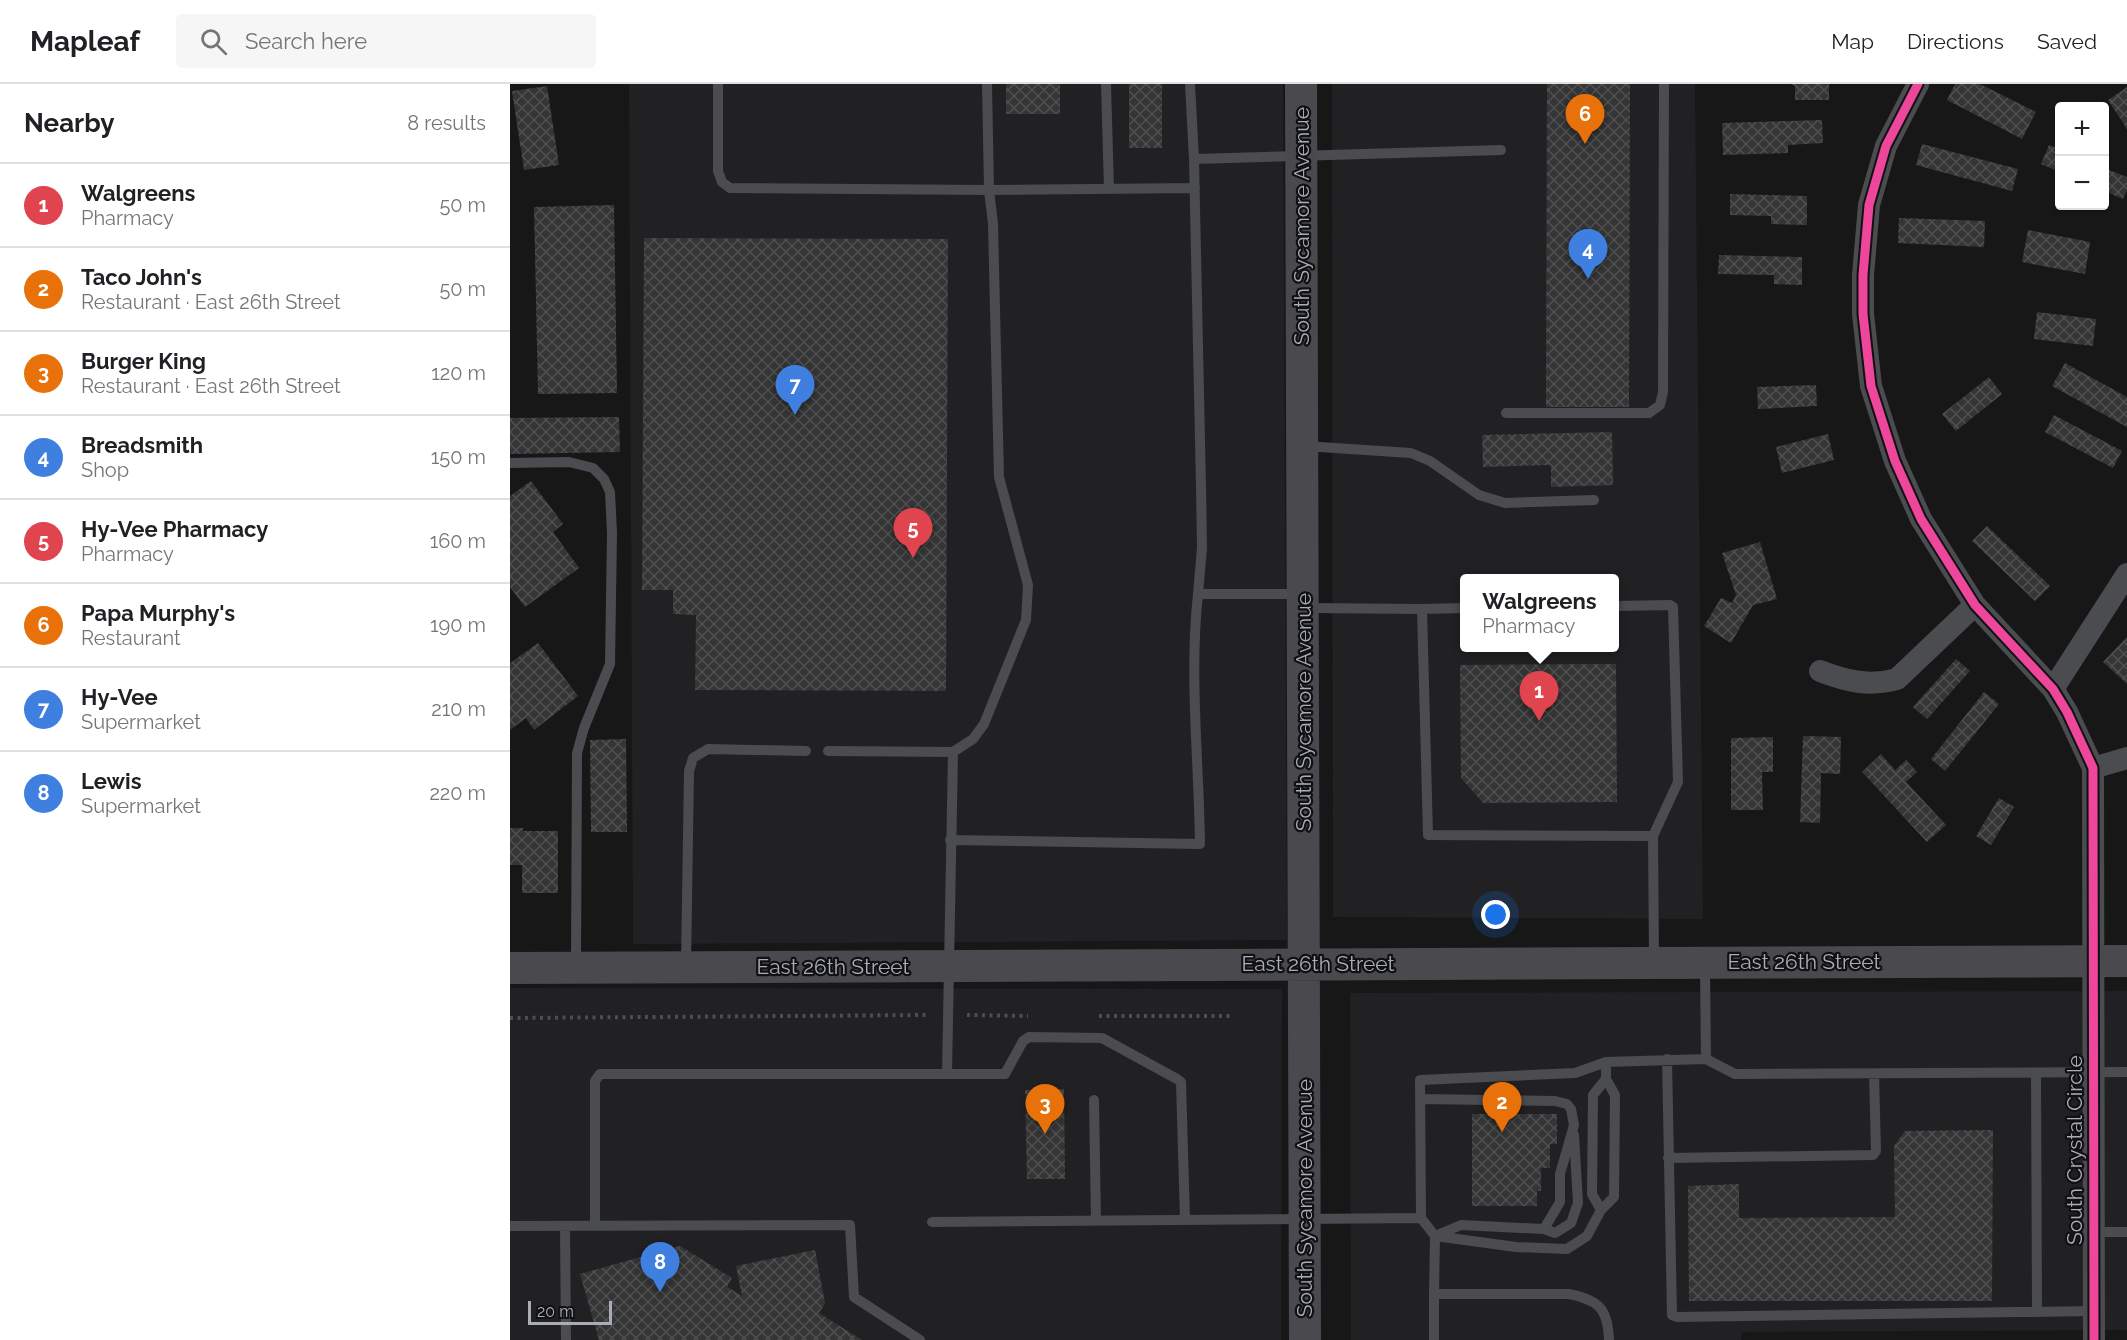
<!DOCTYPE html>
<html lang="en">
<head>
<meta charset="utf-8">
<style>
  body { margin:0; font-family:Raleway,sans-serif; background:#f6f6f6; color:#202124 }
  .controls { position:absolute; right:18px; top:18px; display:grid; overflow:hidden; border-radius:6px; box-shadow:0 2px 4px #0004 }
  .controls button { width:54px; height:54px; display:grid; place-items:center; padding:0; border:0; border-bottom:2px solid #e0e0e0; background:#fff; color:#202124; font:30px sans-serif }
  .scale { position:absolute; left:18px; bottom:15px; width:84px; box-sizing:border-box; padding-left:6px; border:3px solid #a8adb8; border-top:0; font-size:16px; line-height:21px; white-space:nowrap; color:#a8adb8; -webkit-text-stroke:4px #111113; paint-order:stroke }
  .you { position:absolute; left:986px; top:831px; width:21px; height:21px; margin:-15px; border:4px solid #fff; border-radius:50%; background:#1a73e8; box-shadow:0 0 0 9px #1a73e833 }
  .badge { display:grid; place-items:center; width:39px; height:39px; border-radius:50%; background:#0f766e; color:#fff; font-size:20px; font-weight:700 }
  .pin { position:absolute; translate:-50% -50px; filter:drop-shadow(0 2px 3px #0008) }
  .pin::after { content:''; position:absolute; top:32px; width:21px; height:18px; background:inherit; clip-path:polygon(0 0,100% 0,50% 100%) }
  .popup { position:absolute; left:950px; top:490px; width:159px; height:78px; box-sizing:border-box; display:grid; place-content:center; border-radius:6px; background:#fff; filter:drop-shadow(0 2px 4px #0005); font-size:20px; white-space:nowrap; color:#757577 }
  .popup b { font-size:22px; color:#202124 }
  .popup::after { content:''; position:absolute; left:50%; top:100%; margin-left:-12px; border:12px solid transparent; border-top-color:#fff }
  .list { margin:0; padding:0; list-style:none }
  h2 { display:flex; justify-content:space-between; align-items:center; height:78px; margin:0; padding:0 24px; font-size:26px }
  h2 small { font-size:20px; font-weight:400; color:#757577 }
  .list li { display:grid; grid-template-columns:39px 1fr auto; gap:18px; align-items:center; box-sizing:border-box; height:84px; padding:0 24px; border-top:2px solid #e0e0e0 }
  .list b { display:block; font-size:22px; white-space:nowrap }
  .list p { margin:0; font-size:20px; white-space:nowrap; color:#757577 }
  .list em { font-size:20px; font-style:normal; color:#757577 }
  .icon { flex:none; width:33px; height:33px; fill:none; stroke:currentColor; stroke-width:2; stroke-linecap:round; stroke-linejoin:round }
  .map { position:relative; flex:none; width:1617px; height:1256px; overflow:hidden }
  header { display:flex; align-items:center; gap:36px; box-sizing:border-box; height:84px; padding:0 30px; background:#fff; border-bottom:2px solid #e0e0e0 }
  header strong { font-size:28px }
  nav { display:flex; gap:33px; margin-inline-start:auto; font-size:21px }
  .search { width:420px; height:54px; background:#f6f6f6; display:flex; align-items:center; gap:15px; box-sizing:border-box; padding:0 21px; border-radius:6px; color:#757577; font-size:22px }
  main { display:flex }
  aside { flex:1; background:#fff }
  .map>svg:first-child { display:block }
  .built { fill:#212123; fill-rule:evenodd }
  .building { fill:url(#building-cross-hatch) }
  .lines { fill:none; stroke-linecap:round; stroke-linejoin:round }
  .path { stroke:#4d4e52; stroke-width:4; stroke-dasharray:3 4.5; stroke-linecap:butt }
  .service { stroke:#4b4c50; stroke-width:10 }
  .minor { stroke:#4b4c50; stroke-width:22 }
  .secondary { stroke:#4a4a4e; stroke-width:32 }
  .cycleway-casing { stroke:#111113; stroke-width:13 }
  .cycleway { stroke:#ed469a; stroke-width:9 }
  .labels { text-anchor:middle; stroke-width:4.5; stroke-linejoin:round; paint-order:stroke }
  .street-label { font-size:21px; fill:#a8adb8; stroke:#111113 }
</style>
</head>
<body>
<header>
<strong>Mapleaf</strong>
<div class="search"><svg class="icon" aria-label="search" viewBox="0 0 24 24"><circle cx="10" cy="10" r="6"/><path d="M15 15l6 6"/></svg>Search here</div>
<nav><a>Map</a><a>Directions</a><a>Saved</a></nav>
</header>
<main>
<aside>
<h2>Nearby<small>8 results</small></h2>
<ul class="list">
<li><span class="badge" style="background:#e0444e">1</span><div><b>Walgreens</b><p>Pharmacy</p></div><em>50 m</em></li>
<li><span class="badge" style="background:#e8710a">2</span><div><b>Taco John's</b><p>Restaurant · East 26th Street</p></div><em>50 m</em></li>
<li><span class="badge" style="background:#e8710a">3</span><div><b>Burger King</b><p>Restaurant · East 26th Street</p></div><em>120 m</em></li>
<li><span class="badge" style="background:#3f7fe0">4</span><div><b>Breadsmith</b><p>Shop</p></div><em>150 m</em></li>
<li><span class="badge" style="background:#e0444e">5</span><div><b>Hy-Vee Pharmacy</b><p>Pharmacy</p></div><em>160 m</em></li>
<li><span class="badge" style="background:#e8710a">6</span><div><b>Papa Murphy's</b><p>Restaurant</p></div><em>190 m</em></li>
<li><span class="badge" style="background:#3f7fe0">7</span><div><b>Hy-Vee</b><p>Supermarket</p></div><em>210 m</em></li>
<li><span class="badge" style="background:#3f7fe0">8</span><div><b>Lewis</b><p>Supermarket</p></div><em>220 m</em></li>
</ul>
</aside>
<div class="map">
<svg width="1617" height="1256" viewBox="0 0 1617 1256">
  <defs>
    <pattern id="building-cross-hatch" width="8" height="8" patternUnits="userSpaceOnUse" patternTransform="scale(1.5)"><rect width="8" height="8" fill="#353536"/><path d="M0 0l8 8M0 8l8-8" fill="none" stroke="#4f5051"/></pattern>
  </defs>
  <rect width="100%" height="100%" fill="#171717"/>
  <path class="built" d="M 119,0 L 773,0 L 777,856 L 123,860 Z
    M 822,0 L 1185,0 L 1193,835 L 823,833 ZM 954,494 L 1104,494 L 1104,564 L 954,564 Z
    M 0,904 L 772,905 L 771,1256 L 0,1256 Z
    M 1617,907 L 1617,1246 L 1232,1248 L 1231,1256 L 841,1256 L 840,909 Z"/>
  <path class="building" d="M 496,0 L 550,0 L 550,30 L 496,30 Z
    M 619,0 L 652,0 L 652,64 L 619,64 Z
    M 1037,0 L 1120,0 L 1119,323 L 1036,323 Z
    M 1281,0 L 1319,0 L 1319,16 L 1285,16 L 1285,2 Z
    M 1445,0 L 1470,0 L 1526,28 L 1512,55 L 1437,16 Z
    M 37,2 L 49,81 L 14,86 L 2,7 Z
    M 1617,3 L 1617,45 L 1598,16 Z
    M 1312,36 L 1313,59 L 1278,61 L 1278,69 L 1213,71 L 1212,39 Z
    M 1412,60 L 1508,85 L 1502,107 L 1406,81 Z
    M 1539,61 L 1550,65 L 1550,88 L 1531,80 Z
    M 1594,84 L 1617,93 L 1617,106 L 1613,115 L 1594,107 Z
    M 1220,110 L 1297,112 L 1297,141 L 1261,140 L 1261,132 L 1220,131 Z
    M 104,121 L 107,309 L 28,310 L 24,123 Z
    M 1389,134 L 1475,137 L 1474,163 L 1388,159 Z
    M 1518,146 L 1580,158 L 1575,190 L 1512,178 Z
    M 134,154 L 438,155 L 436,607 L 185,606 L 186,531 L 163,530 L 163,506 L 132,506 Z
    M 1209,171 L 1292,173 L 1292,201 L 1264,200 L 1264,191 L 1208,190 Z
    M 1527,228 L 1586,235 L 1583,262 L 1524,255 Z
    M 1555,279 L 1617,313 L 1617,343 L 1542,302 Z
    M 1479,293 L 1492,310 L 1446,347 L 1432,330 Z
    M 1306,301 L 1307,322 L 1248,325 L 1247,303 Z
    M 1544,331 L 1612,367 L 1603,384 L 1535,348 Z
    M 109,333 L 110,368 L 0,370 L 0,334 Z
    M 1102,348 L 1103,401 L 1041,403 L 1041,381 L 973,383 L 972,351 Z
    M 1318,350 L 1324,376 L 1272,389 L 1266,363 Z
    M 21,397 L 53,440 L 43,448 L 69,484 L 15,523 L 0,503 L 0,412 Z
    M 1477,442 L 1540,502 L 1525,517 L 1462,457 Z
    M 1250,458 L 1267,515 L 1243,521 L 1221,559 L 1194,542 L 1211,514 L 1222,519 L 1226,511 L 1212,469 Z
    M 1617,553 L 1617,600 L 1593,578 Z
    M 28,559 L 68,612 L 24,646 L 16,634 L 0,646 L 0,579 Z
    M 1446,575 L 1460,587 L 1417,635 L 1403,623 Z
    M 1106,580 L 1107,718 L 973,719 L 951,694 L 950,581 Z
    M 1474,608 L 1489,620 L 1435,687 L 1421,675 Z
    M 1293,652 L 1331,653 L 1330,690 L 1311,689 L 1310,739 L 1290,738 Z
    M 1263,653 L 1263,688 L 1252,688 L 1253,726 L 1221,726 L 1221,654 Z
    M 116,655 L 117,748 L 81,748 L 80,656 Z
    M 1371,670 L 1385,686 L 1396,676 L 1407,688 L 1396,698 L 1436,741 L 1417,758 L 1352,688 Z
    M 1489,714 L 1504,723 L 1481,761 L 1466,752 Z
    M 0,744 L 13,744 L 13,747 L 48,747 L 48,809 L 12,809 L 12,781 L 0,781 Z
    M 554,1005 L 555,1095 L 517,1095 L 515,1006 Z
    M 962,1030 L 1047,1030 L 1047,1060 L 1040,1060 L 1040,1084 L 1031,1084 L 1031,1107 L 1027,1107 L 1027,1122 L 962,1122 Z
    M 1483,1046 L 1482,1217 L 1179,1217 L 1178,1102 L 1229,1100 L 1229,1134 L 1385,1133 L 1384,1062 L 1395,1047 Z
    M 170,1162 L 222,1194 L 217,1203 L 232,1212 L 226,1182 L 305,1166 L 315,1219 L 309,1229 L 352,1256 L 89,1256 L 70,1190 Z"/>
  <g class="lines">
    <path class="path" d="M 457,931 L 518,932
      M 589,932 L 722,932
      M 0,934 L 419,931"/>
    <path class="service" d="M 208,0 L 208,87 L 212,98 L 220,104 L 479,106 L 483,140 L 489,393 L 518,501 L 516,536 L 474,640 L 463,655 L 443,668
      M 477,0 L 479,106 L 685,104
      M 596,0 L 599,105
      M 680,0 L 684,75
      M 996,329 L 1139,329 L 1150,321 L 1153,308 L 1154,0
      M 794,362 L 901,369 L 920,377 L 969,411 L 995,419 L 1084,416
      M 0,379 L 59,378 L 83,384 L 94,395 L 100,408 L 102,449 L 100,580 L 74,644 L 67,669 L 66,881
      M 688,510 L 692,464 L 691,403 L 684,75 L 991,66
      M 1104,522 L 1160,521 L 1163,523 L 1168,698 L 1143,752
      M 797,524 L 912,525 L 918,751 L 1143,752 L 1144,876
      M 912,525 L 954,524
      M 440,756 L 690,760 C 689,677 679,592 688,510 L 791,510
      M 176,880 L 179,687 L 183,674 L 198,665 L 296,667
      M 1157,975 L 1162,1231 L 1167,1233 L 1584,1227
      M 1196,975 L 1225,990 L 1617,988
      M 1526,989 L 1527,1228
      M 437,990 L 495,990 L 513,957 L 519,953 L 592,954 L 667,995 L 671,998 L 675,1136
      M 910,1015 L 1045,1017 L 1057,1020 L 1061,1025 L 1064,1041 L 1050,1090 L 1050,1118 L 1034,1145 L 951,1141 L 925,1152
      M 584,1016 L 586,1137
      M 1158,1074 L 1363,1071 L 1366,1067 L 1364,990
      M 1091,1126 L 1082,1110 L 1083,1011 L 1096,995
      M 911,1134 L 925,1152 L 924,1210
      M 422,1138 L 911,1134 L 910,996 L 1065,989 L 1096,978 L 1196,975 L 1195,883
      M 0,1142 L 340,1141 L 344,1213 L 410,1256
      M 55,1142 L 56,1256
      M 85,1142 L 85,997 L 90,990 L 437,990 L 443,668 L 318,667
      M 1034,1145 L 1045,1149 L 1061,1139 L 1068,1119 L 1064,1051
      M 1583,1148 L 1617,1148
      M 925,1152 L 1006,1163 L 1057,1165 L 1077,1152 L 1091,1126 L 1104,1113 L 1105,1011 L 1096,995 L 1096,978
      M 924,1256 L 924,1210 L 1059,1210 C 1089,1216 1098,1225 1099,1256"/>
    <path class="minor" d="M 1408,0 L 1376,62 L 1359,121 L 1353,191 L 1353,230 L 1361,302 L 1385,377 L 1411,435 L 1465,521 L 1543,605 L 1557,628 L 1583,684 L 1584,1256
      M 1310,587 C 1336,597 1359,603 1387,595 L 1465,521
      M 1543,605 L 1617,490
      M 1583,684 L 1617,674"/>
    <path class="secondary" d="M 791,0 L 795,1256
      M 0,884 L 1617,877"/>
    <defs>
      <path id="cycleway" d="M 1408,0 L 1376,62 L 1359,121 L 1353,191 L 1353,230 L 1361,302 L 1385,377 L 1411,435 L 1465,521 L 1543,605 L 1557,628 L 1583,684 L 1584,1256"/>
    </defs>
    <use href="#cycleway" class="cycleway-casing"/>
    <use href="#cycleway" class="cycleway"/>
  </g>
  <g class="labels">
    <g class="street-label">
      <text transform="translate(792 142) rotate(-90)" y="7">South Sycamore Avenue</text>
      <text transform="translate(794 628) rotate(-90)" y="7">South Sycamore Avenue</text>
      <text x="1294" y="885">East 26th Street</text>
      <text x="808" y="887">East 26th Street</text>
      <text x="323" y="890">East 26th Street</text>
      <text transform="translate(1565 1066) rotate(-90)" y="7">South Crystal Circle</text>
      <text transform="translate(795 1114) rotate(-90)" y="7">South Sycamore Avenue</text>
    </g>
  </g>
</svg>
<div class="controls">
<button>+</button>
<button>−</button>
</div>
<div class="scale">20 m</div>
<div class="you"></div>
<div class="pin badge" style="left:1029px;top:637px;background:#e0444e">1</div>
<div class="popup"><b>Walgreens</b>Pharmacy</div>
<div class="pin badge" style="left:992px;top:1048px;background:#e8710a">2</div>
<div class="pin badge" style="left:535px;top:1050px;background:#e8710a">3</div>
<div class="pin badge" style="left:1078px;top:195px;background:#3f7fe0">4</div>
<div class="pin badge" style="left:403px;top:474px;background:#e0444e">5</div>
<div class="pin badge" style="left:1075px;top:60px;background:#e8710a">6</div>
<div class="pin badge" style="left:285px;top:331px;background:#3f7fe0">7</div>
<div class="pin badge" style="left:150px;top:1208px;background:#3f7fe0">8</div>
</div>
</main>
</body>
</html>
